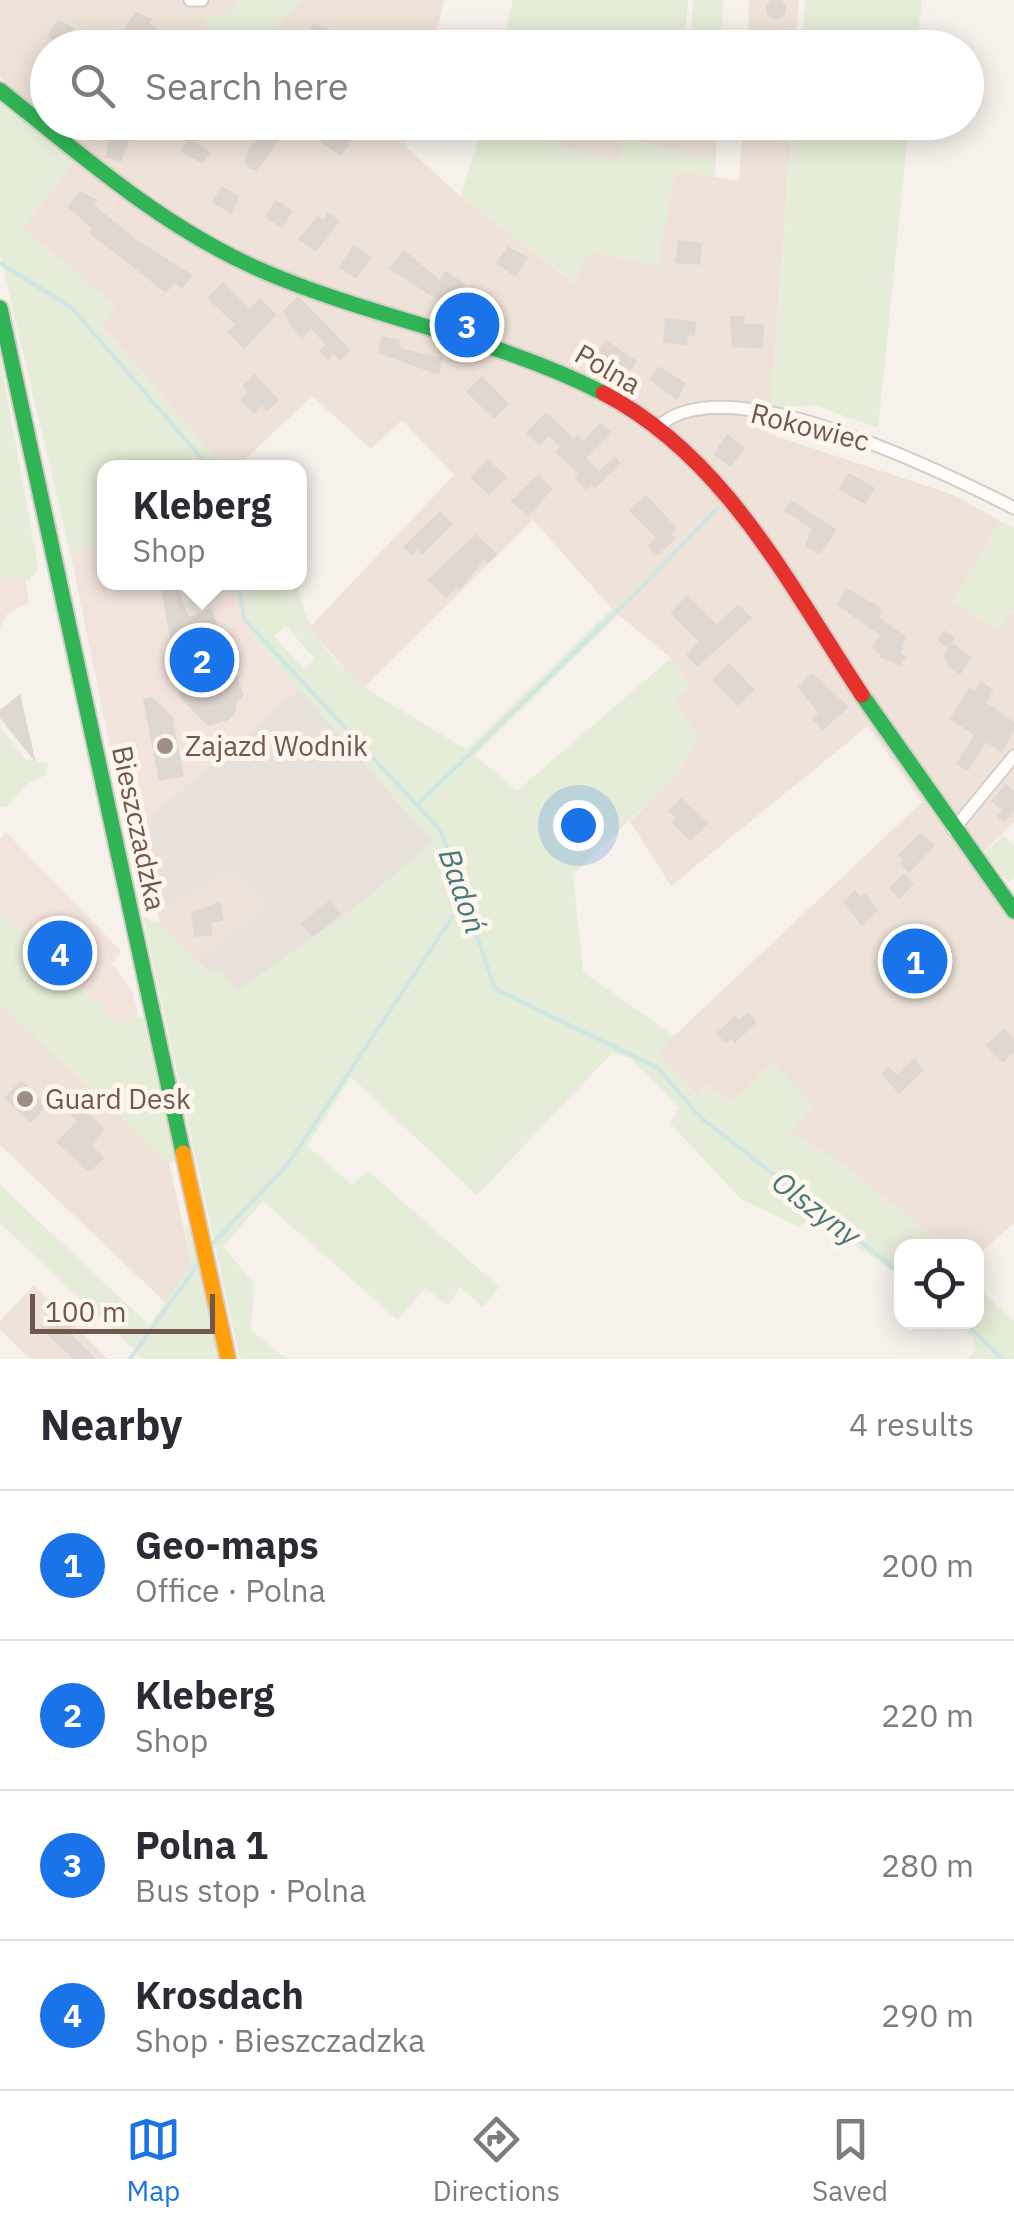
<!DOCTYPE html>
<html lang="en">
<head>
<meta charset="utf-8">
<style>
  body { margin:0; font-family:"IBM Plex Sans",sans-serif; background:#f2f2f3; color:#2b2b33 }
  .controls { position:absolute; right:30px; bottom:30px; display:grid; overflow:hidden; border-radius:20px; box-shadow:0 5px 25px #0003 }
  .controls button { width:90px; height:90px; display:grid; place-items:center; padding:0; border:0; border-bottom:2px solid #e1e1e2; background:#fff; color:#2b2b33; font:50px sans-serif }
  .scale { position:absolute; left:30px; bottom:25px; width:185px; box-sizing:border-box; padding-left:10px; border:5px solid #72574d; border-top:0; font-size:28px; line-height:35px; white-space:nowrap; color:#72574d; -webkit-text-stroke:8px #fef6ed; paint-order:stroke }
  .you { position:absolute; left:578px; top:825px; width:35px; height:35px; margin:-25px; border:8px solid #fff; border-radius:50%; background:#1a73e8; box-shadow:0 0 0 15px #1a73e833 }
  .badge { display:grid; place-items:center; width:65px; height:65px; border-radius:50%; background:#1a73e8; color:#fff; font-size:32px; font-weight:700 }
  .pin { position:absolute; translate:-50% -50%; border:5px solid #fff; box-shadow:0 2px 10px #0006 }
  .popup { position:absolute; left:97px; top:460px; width:210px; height:130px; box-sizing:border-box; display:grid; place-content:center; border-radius:20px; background:#fff; filter:drop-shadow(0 2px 8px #0005); font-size:32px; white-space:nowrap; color:#7c7c81 }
  .popup b { font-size:38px; color:#2b2b33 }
  .popup::after { content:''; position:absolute; left:50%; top:100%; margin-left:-20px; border:20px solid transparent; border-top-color:#fff }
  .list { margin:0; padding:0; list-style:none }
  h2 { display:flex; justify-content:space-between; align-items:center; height:130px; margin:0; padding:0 40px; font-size:42px }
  h2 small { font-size:32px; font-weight:400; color:#7c7c81 }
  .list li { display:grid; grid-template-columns:65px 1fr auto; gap:30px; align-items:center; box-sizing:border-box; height:150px; padding:0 40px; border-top:2px solid #e1e1e2 }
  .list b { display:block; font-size:38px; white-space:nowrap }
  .list p { margin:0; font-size:32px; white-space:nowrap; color:#7c7c81 }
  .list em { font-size:32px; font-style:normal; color:#7c7c81 }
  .icon { flex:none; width:55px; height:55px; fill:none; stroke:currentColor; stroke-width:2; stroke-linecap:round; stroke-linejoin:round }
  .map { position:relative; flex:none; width:1014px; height:1359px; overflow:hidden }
  .search { position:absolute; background:#fff; box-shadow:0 5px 25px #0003; left:30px; right:30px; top:30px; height:110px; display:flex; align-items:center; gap:25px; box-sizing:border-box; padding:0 35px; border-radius:55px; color:#7c7c81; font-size:38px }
  .sheet { height:730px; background:#fff }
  nav { display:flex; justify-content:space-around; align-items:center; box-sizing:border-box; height:140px; border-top:2px solid #e1e1e2; background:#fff; font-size:28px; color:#7c7c81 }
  nav a { display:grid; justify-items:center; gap:5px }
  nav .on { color:#1a73e8 }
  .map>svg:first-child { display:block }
  .residential { fill:#efe3d9 }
  .commercial { fill:#f3e3dd }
  .industrial { fill:#e8e1dc }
  .green { fill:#e5ecd7; fill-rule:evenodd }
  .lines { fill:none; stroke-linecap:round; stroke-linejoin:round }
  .stream { stroke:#cee6e5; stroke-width:4 }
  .building { fill:#dfd7d1 }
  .street-casing { stroke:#d5cdc8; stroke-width:15 }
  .fast-casing { stroke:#d5cdc8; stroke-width:19 }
  .slow-casing { stroke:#d5cdc8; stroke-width:19 }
  .jam-casing { stroke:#d5cdc8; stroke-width:19 }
  .street { stroke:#fefdfc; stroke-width:11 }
  .fast { stroke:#30b455; stroke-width:15 }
  .slow { stroke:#ff9f0a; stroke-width:15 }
  .jam { stroke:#e5322d; stroke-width:15 }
  .poi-dot { fill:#a08d84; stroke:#fef6ed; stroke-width:4 }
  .labels { text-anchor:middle; stroke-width:10; stroke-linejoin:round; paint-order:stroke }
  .street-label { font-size:28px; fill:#72574d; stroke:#fef6ed }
  .poi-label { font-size:28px; fill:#72574d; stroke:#fef6ed; text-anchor:start }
  .water-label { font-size:30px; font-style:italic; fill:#46797d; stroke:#fef6ed }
</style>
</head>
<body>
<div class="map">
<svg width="1014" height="1359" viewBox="0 0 1014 1359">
  <rect width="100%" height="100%" fill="#f6f1eb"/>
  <path class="residential" d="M 0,0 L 444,0 L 433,47 L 48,48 L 47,116 L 0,77 Z
    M 749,0 L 799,0 L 795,47 L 748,47 Z
    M 56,123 L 413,123 L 404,145 L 461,197 L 574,283 L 589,251 L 658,266 L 675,170 L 739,181 L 742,136 L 791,141 L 769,434 L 954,495 L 1000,521 L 953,602 L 1014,614 L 1014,822 L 971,864 L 1014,920 L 1014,1223 L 977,1256 L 976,1246 L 943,1246 L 842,1163 L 789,1132 L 772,1062 L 730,1104 L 706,1084 L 697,1095 L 656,1053 L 922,802 L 868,726 L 671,886 L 630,821 L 678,773 L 674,700 L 690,686 L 671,658 L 615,612 L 533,520 L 362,689 L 309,628 L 454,475 L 402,420 L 371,449 L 312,396 L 237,467 L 223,467 L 101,325 L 116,307 L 23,228 L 71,166 L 74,137 Z
    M 559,123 L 717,123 L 716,160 L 623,138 L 618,163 L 553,144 Z
    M 232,866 L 266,906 L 196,960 L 160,924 L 156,905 L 169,907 Z
    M 0,1003 L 169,1163 L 192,1265 L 166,1303 L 0,1145 Z
    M 34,1285 L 108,1359 L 30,1359 L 0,1329 L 0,1321 Z"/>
  <path class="commercial" d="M 104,540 L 104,582 L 180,583 L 191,611 L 243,584 L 254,639 L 299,689 L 140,826 L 126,825 L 71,556 Z
    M 0,571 L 3,578 L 25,579 L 29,602 L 6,615 L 0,628 Z
    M 6,832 L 121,951 L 112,963 L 133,993 L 138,1015 L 122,1025 L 0,910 L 0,839 Z"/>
  <path class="industrial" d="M 299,689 L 433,842 L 364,901 L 237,992 L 221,971 L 208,972 L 196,960 L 266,906 L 232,867 L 169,907 L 156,905 L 140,826 Z"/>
  <path class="green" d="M 239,0 L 303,0 L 256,47 L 209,47 L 205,18 L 229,11 Z
    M 513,0 L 688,0 L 684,46 L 502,47 Z
    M 693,0 L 723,0 L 721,47 L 691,47 Z
    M 805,0 L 922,0 L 916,47 L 802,47 Z
    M 0,100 L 71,159 L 71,166 L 23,228 L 116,307 L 101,326 L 223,467 L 104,468 L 104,540 L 71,556 L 0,254 Z
    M 483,123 L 559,123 L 553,144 L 617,163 L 623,138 L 716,160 L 714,178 L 675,170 L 658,267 L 589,251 L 575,283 L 461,197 Z
    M 743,123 L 787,123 L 785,141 L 742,136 Z
    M 793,123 L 909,123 L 878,428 L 814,405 L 771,409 Z
    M 0,358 L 37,561 L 37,571 L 29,580 L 3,578 L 0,571 Z
    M 1000,521 L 1014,528 L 1014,614 L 1010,612 L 998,631 L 953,602 Z
    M 180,583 L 298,583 C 310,674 398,704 466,750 L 612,609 L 619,614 L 475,755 L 517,791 L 671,658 L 690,686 L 674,700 L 699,737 L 678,773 L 573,875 L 583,972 L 674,1036 L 657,1054 L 696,1095 L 706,1084 L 731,1103 L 772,1061 L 815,1106 L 790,1132 L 842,1163 L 943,1246 L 902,1246 L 901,1277 L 814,1215 L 800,1227 L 741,1199 L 670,1123 L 679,1108 L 632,1059 L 612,1053 L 477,1195 L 351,1077 L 307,1146 L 352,1185 L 368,1171 L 499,1287 L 483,1307 L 460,1287 L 448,1305 L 425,1288 L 398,1320 L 263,1201 L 223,1247 L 254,1283 L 251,1330 L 286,1359 L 240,1359 L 143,917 L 160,924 L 208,972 L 221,971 L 237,992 L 364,901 L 433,842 L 254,639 L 243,584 L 191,612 ZM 286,626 L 315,659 L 304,669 L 274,636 Z
    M 0,727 L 25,759 L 48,764 L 46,775 L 29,783 L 6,807 L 0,807 Z
    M 1003,835 L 1014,845 L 1014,876 L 1009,882 L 984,854 Z
    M 0,910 L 122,1025 L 133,1016 L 143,1018 L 176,1160 L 169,1163 L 0,1003 Z
    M 0,1185 L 149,1325 L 192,1265 L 185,1228 L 189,1227 L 220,1359 L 144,1359 L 0,1223 Z
    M 977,1287 L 1014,1321 L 1014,1359 L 967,1359 L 976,1351 L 973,1338 L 956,1322 L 976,1322 Z"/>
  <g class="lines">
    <path class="stream" d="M 0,263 L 72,308 L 210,468
      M 238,582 L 244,619 L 441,831 L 495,989 L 658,1068 L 700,1117 L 902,1274
      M 417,805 L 642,587 L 718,507
      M 213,1243 L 288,1164 L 463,901
      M 964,1322 L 1003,1359
      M 130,1359 L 197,1266"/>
  </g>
  <path class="building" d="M766 9a10 10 0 1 1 20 0a10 10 0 1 1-20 0Z
    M 136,12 L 152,19 L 150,23 L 158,29 L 145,47 L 122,31 Z
    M 58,19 L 74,28 L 64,46 L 47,37 Z
    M 312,23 L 328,28 L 323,48 L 306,48 Z
    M 93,122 L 114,122 L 133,131 L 121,162 L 106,157 L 110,135 Z
    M 337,122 L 350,122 L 360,130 L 341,156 L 322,143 Z
    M 269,129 L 280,138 L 257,171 L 249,169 L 244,162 L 249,148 Z
    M 189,137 L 210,152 L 203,164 L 180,151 Z
    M 222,186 L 239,196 L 232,215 L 212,202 Z
    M 80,191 L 98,200 L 94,205 L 137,240 L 193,275 L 182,289 L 174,283 L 166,293 L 89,233 L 92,228 L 67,207 Z
    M 276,200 L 293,211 L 282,228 L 265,217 Z
    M 328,212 L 340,221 L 316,252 L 298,239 L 318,216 L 323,220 Z
    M 678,240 L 702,243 L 700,265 L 675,263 Z
    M 354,245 L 372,258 L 356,279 L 339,267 Z
    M 508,246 L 528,258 L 516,277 L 496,264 Z
    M 404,250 L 440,280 L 446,271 L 465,284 L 449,307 L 389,269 Z
    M 223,282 L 250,309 L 260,298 L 277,315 L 244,349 L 227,332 L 235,325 L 207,298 Z
    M 298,296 L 351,350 L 340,361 L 334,354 L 328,360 L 319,351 L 326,345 L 311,329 L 302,338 L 293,329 L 283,311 Z
    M 730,316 L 745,316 L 744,324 L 764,324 L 763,348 L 732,347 Z
    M 665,318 L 696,321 L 695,336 L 688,335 L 687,345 L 663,343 Z
    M 382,336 L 400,340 L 399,347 L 408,350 L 443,358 L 439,375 L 378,353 Z
    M 606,340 L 637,361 L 624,381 L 593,360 Z
    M 658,366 L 686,383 L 677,400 L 650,380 Z
    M 255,374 L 279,400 L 267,411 L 262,406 L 254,414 L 240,400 L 248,392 L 242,386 Z
    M 482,376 L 509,404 L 494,419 L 466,392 Z
    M 546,412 L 574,439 L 578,435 L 584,441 L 600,422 L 612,432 L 586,458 L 599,471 L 615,456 L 621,463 L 595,488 L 591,484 L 586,490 L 574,477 L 578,473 L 555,452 L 560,446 L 549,436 L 539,445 L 526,433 Z
    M 727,434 L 745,447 L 731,467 L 713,454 Z
    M 488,459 L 507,477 L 489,495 L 470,477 Z
    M 849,473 L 875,488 L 865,504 L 838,489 Z
    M 538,475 L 553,489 L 528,516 L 510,501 Z
    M 646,495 L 677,528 L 671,534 L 675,539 L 657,556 L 648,546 L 656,538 L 629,511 Z
    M 791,500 L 837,530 L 819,554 L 805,546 L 812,529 L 784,511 Z
    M 440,511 L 453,524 L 422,555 L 418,550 L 412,555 L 403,547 Z
    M 476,534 L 497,554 L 487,564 L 484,560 L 460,589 L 457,587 L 446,598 L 427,580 Z
    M 160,582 L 175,582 L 189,617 L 211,608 L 244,695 L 235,704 L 237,710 L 229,720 L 208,726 L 181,699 Z
    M 846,588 L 878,606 L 882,612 L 879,618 L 906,636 L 901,653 L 906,657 L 900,666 L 879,657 L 881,654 L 872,648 L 880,635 L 837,605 Z
    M 687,595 L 717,624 L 738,604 L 752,618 L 697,667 L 686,655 L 699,642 L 670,613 Z
    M 944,630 L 955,638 L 952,643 L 972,657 L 960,675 L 949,667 L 943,655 L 948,648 L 937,640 Z
    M 729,663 L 755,690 L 738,706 L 712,680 Z
    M 812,673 L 849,707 L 823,730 L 812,719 L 818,713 L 798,687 Z
    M 981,681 L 994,690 L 986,702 L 1014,722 L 1014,730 L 1002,753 L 986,742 L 968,771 L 956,764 L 974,735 L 950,719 L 969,687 L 974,691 Z
    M 20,694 L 26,720 L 36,763 L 0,718 L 0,710 Z
    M 152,697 L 172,716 L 184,776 L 159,781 L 143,699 Z
    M 1006,784 L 1014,792 L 1014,811 L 1004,823 L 997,816 L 1002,810 L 991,801 Z
    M 681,798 L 709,823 L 690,841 L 672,823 L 676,818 L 668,811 Z
    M 920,833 L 934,843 L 933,848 L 909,873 L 900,864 L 903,860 L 898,855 Z
    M 904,873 L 914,884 L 899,899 L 889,888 Z
    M 855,890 L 860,896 L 866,894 L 878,911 L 862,926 L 843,902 Z
    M 330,900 L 341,914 L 313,937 L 301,923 Z
    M 220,902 L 224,920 L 211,923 L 213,935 L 194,937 L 191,912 Z
    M 55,938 L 80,961 L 81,971 L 76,976 L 46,947 Z
    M 909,945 L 929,964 L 925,972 L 911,971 L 902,960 L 900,954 Z
    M 748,1012 L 757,1022 L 735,1043 L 731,1039 L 726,1044 L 716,1033 L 735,1016 L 739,1020 Z
    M 1004,1028 L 1014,1038 L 1014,1052 L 1003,1063 L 986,1045 Z
    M 914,1058 L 924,1070 L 899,1094 L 881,1074 L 888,1067 L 897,1074 Z
    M 21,1080 L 47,1106 L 31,1123 L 4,1098 Z
    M 77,1103 L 105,1129 L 92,1146 L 105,1158 L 89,1172 L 56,1142 L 77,1121 L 68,1113 Z
    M 53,1311 L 71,1327 L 68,1331 L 96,1359 L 73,1359 L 41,1328 Z"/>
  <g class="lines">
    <defs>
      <path id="street" d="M 190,0 L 202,0
        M 657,428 C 722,362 945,473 1014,508
        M 953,830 L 1014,756"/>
      <path id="fast" d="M 0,90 C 81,155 159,224 254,267 C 368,318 492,336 603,393
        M 0,308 L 183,1153
        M 862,695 L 1014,911"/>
      <path id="slow" d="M 183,1153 L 228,1359"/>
      <path id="jam" d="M 603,393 C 725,456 789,585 862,695"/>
    </defs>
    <use href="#street" class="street-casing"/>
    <use href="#fast" class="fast-casing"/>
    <use href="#slow" class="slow-casing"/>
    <use href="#jam" class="jam-casing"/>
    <use href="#street" class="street"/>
    <use href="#fast" class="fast"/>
    <use href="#slow" class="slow"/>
    <use href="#jam" class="jam"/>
  </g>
  <g class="poi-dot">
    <circle cx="165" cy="746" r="10"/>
    <circle cx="25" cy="1099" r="10"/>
  </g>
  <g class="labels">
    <g class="street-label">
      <text transform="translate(608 369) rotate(30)" y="10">Polna</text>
      <text transform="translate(810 427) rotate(14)" y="10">Rokowiec</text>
      <text transform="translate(139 828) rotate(78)" y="10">Bieszczadzka</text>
    </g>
    <g class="poi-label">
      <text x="185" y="756">Zajazd Wodnik</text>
      <text x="45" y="1109">Guard Desk</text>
    </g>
    <g class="water-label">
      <text transform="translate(462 891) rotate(71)" y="10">Badoń</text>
      <text transform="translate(816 1209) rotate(37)" y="10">Olszyny</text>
    </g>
  </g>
</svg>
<div class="controls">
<button><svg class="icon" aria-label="locate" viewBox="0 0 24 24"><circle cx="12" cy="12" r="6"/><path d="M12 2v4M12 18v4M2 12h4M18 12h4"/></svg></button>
</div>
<div class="scale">100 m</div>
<div class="you"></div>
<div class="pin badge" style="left:915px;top:961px">1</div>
<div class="pin badge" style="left:202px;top:660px">2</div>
<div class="popup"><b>Kleberg</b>Shop</div>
<div class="pin badge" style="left:467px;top:325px">3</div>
<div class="pin badge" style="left:60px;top:953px">4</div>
<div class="search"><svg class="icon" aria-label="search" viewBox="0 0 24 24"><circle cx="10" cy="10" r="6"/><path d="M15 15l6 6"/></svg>Search here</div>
</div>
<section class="sheet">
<h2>Nearby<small>4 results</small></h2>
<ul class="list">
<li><span class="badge">1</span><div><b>Geo-maps</b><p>Office · Polna</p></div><em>200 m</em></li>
<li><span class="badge">2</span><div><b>Kleberg</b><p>Shop</p></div><em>220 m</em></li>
<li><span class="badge">3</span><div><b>Polna 1</b><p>Bus stop · Polna</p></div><em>280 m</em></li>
<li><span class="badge">4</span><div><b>Krosdach</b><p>Shop · Bieszczadzka</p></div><em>290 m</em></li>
</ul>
</section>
<nav>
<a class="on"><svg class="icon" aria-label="map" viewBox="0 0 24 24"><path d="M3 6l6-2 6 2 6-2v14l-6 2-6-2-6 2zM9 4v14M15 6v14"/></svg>Map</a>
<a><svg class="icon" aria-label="directions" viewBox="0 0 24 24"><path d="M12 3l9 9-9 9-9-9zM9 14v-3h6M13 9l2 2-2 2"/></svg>Directions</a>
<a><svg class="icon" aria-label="saved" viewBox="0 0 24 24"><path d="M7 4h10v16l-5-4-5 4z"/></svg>Saved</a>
</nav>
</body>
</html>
